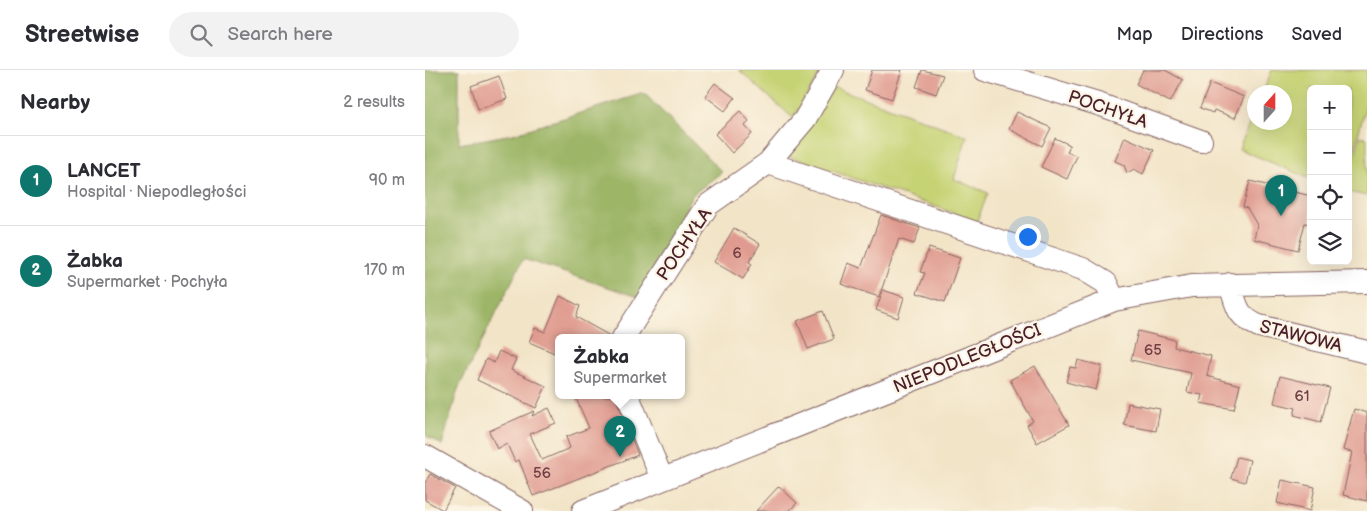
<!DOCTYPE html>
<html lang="en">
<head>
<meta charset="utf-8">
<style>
  body { margin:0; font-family:"Balsamiq Sans",sans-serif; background:#f2f2f3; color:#2b2b33 }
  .controls { position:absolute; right:15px; top:15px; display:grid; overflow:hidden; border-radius:8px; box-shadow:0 5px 20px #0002 }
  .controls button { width:45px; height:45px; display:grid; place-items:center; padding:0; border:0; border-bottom:1px solid #e1e1e2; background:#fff; color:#2b2b33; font:25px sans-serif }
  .compass { position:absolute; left:822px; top:15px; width:45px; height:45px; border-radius:50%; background:#fff; box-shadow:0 5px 20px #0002; rotate:21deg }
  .you { position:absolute; left:602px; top:166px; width:18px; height:18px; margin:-12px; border:4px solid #fff; border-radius:50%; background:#1a73e8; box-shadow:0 0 0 8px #1a73e833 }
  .badge { display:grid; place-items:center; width:32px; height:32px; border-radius:50%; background:#0f766e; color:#fff; font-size:16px; font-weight:700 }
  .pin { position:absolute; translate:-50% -41px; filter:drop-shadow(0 1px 2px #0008) }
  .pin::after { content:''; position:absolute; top:26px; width:18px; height:15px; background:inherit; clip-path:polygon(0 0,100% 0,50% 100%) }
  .popup { position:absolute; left:130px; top:264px; width:130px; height:65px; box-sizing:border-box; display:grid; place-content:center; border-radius:8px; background:#fff; filter:drop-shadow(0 1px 4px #0005); font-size:16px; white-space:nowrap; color:#7c7c81 }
  .popup b { font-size:19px; color:#2b2b33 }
  .popup::after { content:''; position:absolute; left:50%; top:100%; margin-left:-10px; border:10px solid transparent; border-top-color:#fff }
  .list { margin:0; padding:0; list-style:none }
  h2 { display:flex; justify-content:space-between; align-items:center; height:65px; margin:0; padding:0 20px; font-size:21px }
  h2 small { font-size:16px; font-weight:400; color:#7c7c81 }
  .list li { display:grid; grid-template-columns:32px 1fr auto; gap:15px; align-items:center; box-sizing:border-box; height:90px; padding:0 20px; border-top:1px solid #e1e1e2 }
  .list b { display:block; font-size:19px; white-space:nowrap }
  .list p { margin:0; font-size:16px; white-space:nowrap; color:#7c7c81 }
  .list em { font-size:16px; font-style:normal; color:#7c7c81 }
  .icon { flex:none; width:28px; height:28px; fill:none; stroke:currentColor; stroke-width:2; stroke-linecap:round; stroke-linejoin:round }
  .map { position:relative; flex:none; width:942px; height:441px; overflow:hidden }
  header { display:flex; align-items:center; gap:30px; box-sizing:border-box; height:70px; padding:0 25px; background:#fff; border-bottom:1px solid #e1e1e2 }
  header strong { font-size:24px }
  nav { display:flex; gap:28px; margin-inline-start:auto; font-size:18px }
  .search { width:350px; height:45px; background:#f2f2f3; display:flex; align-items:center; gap:12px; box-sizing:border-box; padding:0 18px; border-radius:28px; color:#7c7c81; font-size:19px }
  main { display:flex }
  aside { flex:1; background:#fff }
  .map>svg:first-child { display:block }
  .green { fill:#c6d374; stroke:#887950 }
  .forest { fill:#9cb566; stroke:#736a48 }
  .building { fill:#e09b90 }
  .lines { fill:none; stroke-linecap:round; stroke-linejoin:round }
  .minor-casing { stroke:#856462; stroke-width:24 }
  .minor { stroke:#fff; stroke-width:22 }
  .labels { text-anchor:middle; stroke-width:4.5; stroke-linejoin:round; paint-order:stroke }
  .number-label { font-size:15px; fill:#703e44 }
  .street-label { font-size:18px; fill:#4a1f2b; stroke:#fcf5e5 }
</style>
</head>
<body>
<header>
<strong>Streetwise</strong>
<div class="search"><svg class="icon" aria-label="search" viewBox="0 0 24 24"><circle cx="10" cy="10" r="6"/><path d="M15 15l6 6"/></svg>Search here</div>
<nav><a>Map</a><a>Directions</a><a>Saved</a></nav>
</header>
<main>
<aside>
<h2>Nearby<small>2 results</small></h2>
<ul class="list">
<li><span class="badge">1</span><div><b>LANCET</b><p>Hospital · Niepodległości</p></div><em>90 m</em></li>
<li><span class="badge">2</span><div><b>Żabka</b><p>Supermarket · Pochyła</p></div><em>170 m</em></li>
</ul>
</aside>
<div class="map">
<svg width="942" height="441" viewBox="0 0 942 441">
  <rect width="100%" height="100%" fill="#fcf5e5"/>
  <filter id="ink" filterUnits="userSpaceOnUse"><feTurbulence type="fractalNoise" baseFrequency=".02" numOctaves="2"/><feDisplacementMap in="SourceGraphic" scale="10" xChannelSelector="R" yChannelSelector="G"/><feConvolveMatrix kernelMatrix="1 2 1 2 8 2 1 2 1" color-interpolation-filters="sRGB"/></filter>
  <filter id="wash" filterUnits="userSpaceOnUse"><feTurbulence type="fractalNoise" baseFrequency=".0096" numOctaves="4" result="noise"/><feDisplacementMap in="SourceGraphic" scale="20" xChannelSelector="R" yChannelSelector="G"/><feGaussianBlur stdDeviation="1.12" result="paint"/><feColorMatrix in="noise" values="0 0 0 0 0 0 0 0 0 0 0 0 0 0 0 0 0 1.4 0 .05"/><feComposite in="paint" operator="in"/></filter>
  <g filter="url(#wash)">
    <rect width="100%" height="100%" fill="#f2e4c7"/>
    <path class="green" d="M 314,0 L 397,0 L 368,48 Z
      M 847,0 L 942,0 L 942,31 L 923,103 L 923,19 L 886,19 L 886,109 L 814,79 L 829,42 L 829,52 L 859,52 L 859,22 L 838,22 Z
      M 409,17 L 542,66 L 529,109 L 563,123 L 552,151 L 364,86 Z
      M 935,66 L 942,68 L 942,126 L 923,122 L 923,111 Z"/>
    <path class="forest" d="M 0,0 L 34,0 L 34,74 L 88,64 L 219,23 L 297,102 L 267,125 L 213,227 L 98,189 L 33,319 L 17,375 L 0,365 Z"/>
    <g id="blocks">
      <path class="building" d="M 447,0 L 477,0 L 467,29 L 440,20 Z
        M 497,0 L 518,5 L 511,24 L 491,17 Z
        M 718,0 L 740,0 L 758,10 L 745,32 L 711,14 Z
        M 74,6 L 82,29 L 53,39 L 46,16 Z
        M 290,13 L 310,28 L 300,41 L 280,26 Z
        M 785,13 L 819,27 L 810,48 L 789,40 L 788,43 L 775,38 Z
        M 315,41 L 324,51 L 320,56 L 327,64 L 307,83 L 290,64 Z
        M 592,42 L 626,58 L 617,76 L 584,59 Z
        M 700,67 L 729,80 L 718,104 L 709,99 L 702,103 L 699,95 L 690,91 Z
        M 630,68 L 645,75 L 642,82 L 652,86 L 642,109 L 616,97 Z
        M 825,111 L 886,126 L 886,154 L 880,153 L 873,180 L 829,169 L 832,155 L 822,138 L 818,137 Z
        M 456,145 L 495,158 L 489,174 L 474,169 L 454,227 L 416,214 L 423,193 L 436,198 Z
        M 309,158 L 335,174 L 324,192 L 327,194 L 318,209 L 289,192 Z
        M 504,178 L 535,188 L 520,232 L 492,223 L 500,203 L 495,202 Z
        M 458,220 L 479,227 L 473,248 L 451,240 Z
        M 135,226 L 155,236 L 151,247 L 185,266 L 185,268 L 134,268 L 134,285 L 104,272 L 110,258 L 120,262 Z
        M 398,241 L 409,269 L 383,279 L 372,251 Z
        M 713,261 L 750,270 L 749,277 L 786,286 L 782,306 L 815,315 L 809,339 L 775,333 L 777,325 L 762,322 L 766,303 L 706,290 Z
        M 74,281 L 91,289 L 86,300 L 121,316 L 111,338 L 52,310 L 61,289 L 69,293 Z
        M 653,290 L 677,296 L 671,320 L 641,312 L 645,297 L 651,298 Z
        M 610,296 L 644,355 L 612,373 L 602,355 L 608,351 L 585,310 Z
        M 855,306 L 905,318 L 896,352 L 869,345 L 871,338 L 849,333 Z
        M 150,326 L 190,326 L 213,385 L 108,426 L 94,390 L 90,392 L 82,374 L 72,379 L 64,361 L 109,341 L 107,346 L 124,338 L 131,353 L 105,364 L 117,390 L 145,378 L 141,367 L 164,358 Z
        M 703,333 L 735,339 L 731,361 L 699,355 Z
        M 929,339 L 942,343 L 942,431 L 918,425 L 927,382 L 918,380 Z
        M 812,387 L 825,390 L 820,412 L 806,408 Z
        M 5,404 L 30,418 L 18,440 L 0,430 L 0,413 Z
        M 857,410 L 890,417 L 885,441 L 852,433 Z
        M 354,416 L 372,433 L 364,441 L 331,441 Z"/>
    </g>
  </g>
  <g filter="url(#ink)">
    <use href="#blocks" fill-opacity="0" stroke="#856462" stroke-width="1"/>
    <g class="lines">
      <defs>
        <path id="minor" d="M 560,0 L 676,35 L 776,71
          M 343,93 L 658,199 L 681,213 L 689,230
          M 805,214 C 812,236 811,246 834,256 L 942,282
          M 198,268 L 283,135 L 343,93 L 380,49 L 408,0
          M 203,326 L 237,409
          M 0,386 L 97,441
          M 158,441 L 689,230 L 767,216 L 942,212"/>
      </defs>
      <use href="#minor" class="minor-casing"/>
      <use href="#minor" class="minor"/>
    </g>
  </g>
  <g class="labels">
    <g class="number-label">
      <text x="312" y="188">6</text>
      <text x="728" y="285">65</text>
      <text x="877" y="331">61</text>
      <text x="117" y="408">56</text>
    </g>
    <g class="street-label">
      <text transform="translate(683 39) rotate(19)" y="6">POCHYŁA</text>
      <text transform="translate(259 174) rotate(-56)" y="6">POCHYŁA</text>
      <text transform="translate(876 266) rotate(14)" y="6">STAWOWA</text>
      <text transform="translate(542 288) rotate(-22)" y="6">NIEPODLEGŁOŚCI</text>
    </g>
  </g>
</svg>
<div class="controls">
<button>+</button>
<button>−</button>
<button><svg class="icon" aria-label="locate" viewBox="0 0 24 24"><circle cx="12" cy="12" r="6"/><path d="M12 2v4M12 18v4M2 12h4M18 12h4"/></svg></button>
<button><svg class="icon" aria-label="layers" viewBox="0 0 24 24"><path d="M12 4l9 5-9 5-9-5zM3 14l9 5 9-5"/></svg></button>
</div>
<svg class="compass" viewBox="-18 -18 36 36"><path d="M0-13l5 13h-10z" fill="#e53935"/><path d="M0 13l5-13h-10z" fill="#7c7c81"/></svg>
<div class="you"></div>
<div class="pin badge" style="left:856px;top:146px">1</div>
<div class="pin badge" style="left:195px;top:387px">2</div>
<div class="popup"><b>Żabka</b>Supermarket</div>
</div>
</main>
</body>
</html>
